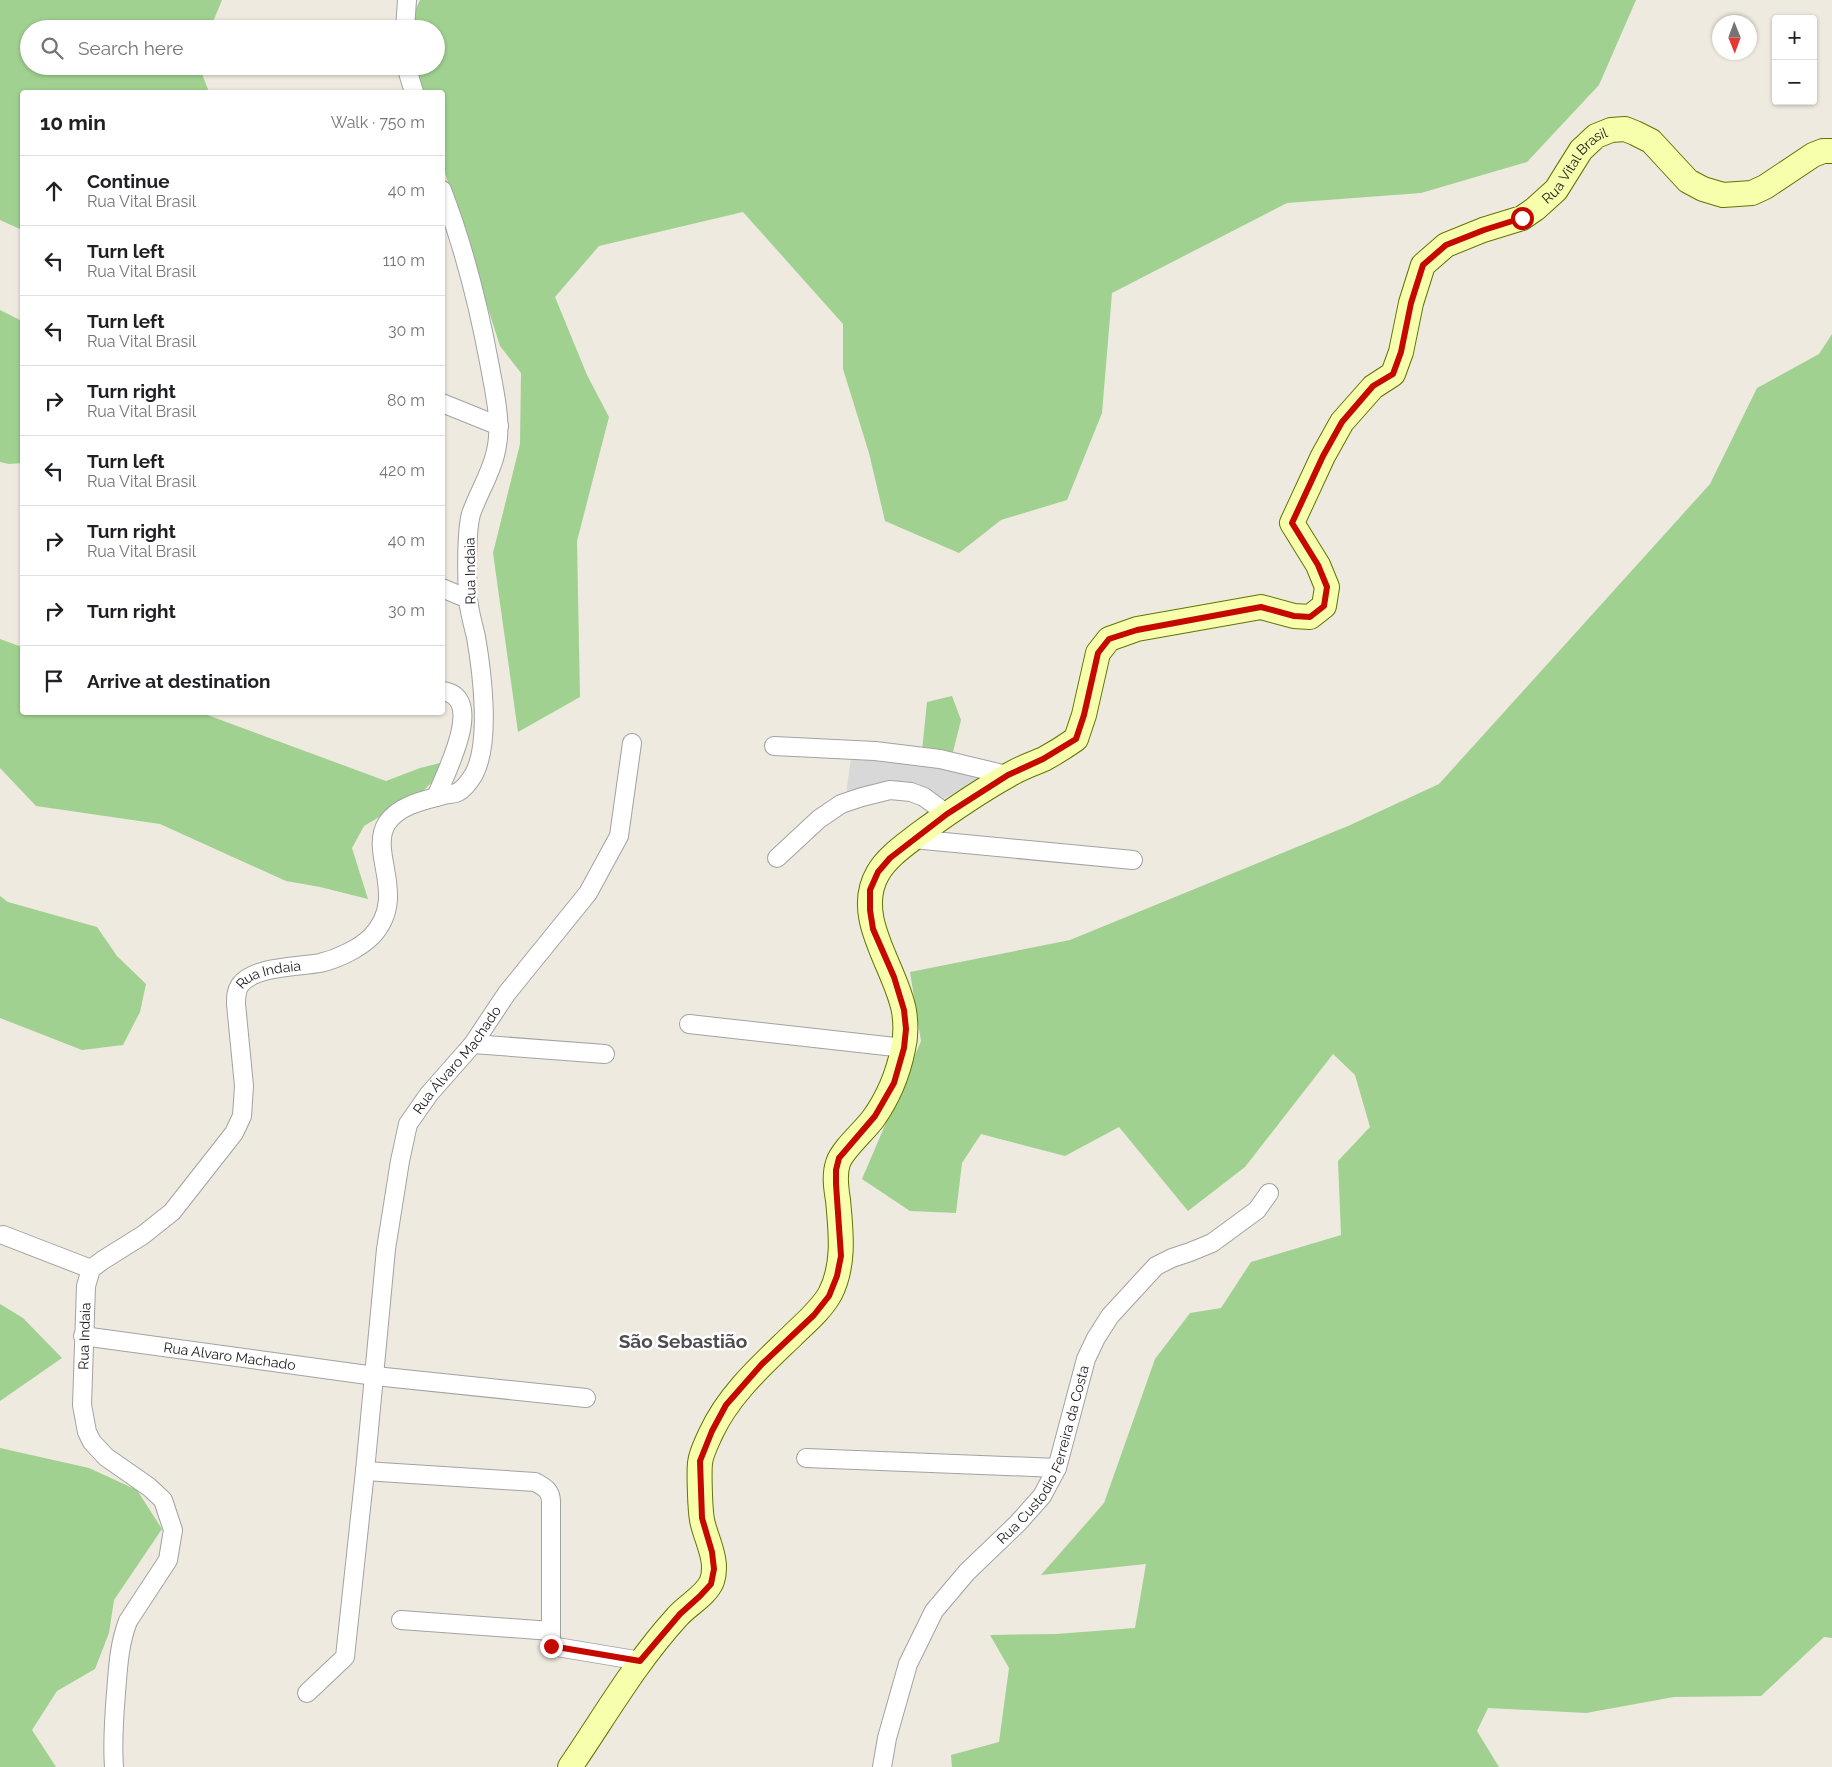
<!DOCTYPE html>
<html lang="en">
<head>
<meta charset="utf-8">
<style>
  body { margin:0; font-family:Raleway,sans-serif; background:#f6f6f6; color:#202124 }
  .controls { position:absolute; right:15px; top:15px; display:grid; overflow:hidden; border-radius:5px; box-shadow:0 1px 4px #0004 }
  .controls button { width:45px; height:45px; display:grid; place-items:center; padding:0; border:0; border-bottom:1px solid #e0e0e0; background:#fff; color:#202124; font:25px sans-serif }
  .compass { position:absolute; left:1712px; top:15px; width:45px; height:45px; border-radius:50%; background:#fff; box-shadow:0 1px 4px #0004; rotate:179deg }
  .stop { position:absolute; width:15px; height:15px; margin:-11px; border:4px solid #c60900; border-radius:50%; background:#fff }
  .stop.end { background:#c60900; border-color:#fff; box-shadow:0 1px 5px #0008 }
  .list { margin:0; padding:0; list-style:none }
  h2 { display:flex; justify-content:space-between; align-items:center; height:65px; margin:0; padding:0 20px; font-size:21px }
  h2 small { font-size:16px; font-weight:400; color:#757577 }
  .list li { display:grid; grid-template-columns:32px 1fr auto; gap:15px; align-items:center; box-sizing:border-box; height:70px; padding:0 20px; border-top:1px solid #e0e0e0 }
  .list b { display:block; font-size:19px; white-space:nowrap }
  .list p { margin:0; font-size:16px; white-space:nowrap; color:#757577 }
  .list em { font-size:16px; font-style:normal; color:#757577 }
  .icon { flex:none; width:28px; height:28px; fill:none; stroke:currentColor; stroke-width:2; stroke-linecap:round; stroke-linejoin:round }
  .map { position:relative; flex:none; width:1832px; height:1767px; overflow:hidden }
  .search { position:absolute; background:#fff; box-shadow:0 1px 4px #0004; left:20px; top:20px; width:425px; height:55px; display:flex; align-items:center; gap:12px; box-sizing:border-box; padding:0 18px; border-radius:28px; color:#757577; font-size:19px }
  .panel { position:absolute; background:#fff; box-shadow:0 1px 4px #0004; left:20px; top:90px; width:425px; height:625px; border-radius:5px }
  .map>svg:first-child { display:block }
  .residential { fill:#d9d8d8 }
  .forest { fill:#a0d190 }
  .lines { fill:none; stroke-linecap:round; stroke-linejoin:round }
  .street-casing { stroke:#a2a2a2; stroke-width:20 }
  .secondary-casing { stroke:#627400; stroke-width:26 }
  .street { stroke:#fff; stroke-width:18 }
  .secondary { stroke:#f7ffac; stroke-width:24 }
  .route { stroke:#c60900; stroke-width:6 }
  .labels { text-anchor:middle; stroke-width:5; stroke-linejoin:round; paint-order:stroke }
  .street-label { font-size:14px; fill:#1b1b1b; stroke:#fff }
  .district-label { font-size:19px; font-weight:bold; fill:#4e4e4e; stroke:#fff }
</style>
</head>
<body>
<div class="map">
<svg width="1832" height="1767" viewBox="0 0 1832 1767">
  <rect width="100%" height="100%" fill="#eeeadf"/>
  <path class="residential" d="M 851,758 L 905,764 L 988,774 L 943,799 L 917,784 L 896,782 L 846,794 Z"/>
  <path class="forest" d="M 0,0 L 222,0 L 210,29 L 29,29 L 29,66 L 199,66 L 209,92 L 22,92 L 22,230 L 0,220 Z
    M 420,0 L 1636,0 L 1599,85 L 1527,162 L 1421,193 L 1287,203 L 1112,293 L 1102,413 L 1067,500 L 1001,520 L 959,553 L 885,521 L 869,453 L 843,369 L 843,324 L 743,212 L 599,246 L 555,297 L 587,375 L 609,417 L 577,541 L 580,697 L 518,732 L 493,553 L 520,444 L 521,373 L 500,346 L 443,167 L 442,92 L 419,92 L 411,66 L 436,66 L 436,29 L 410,29 L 412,17 Z
    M 0,310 L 22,321 L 22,463 L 9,464 L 0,462 Z
    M 1832,334 L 1832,1638 L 1824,1637 L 1761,1696 L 1674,1697 L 1586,1713 L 1488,1708 L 1477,1731 L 1499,1767 L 952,1767 L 951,1755 L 999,1742 L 1009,1668 L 990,1635 L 1056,1634 L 1135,1628 L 1146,1564 L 1041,1575 L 1104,1503 L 1155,1359 L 1190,1313 L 1221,1308 L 1251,1262 L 1341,1235 L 1338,1161 L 1370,1127 L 1355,1075 L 1333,1054 L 1245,1167 L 1188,1211 L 1119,1127 L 1065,1156 L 981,1134 L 962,1163 L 956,1213 L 910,1211 L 862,1179 L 921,1041 L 910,972 L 1070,940 L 1348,826 L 1439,784 L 1710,484 L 1757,388 L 1819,354 Z
    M 0,639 L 22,647 L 22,712 L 202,713 L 386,781 L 420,768 L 440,763 L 435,779 L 423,791 L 364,826 L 352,848 L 368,899 L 320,887 L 286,881 L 160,824 L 36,806 L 0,768 Z
    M 952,696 L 961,720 L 953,752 L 922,751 L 927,702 Z
    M 0,896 L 8,902 L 97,927 L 117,956 L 146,984 L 140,1012 L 123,1045 L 82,1050 L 0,1018 Z
    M 0,1304 L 23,1318 L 62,1358 L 0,1401 Z
    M 0,1448 L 89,1468 L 137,1490 L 162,1529 L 114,1600 L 109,1633 L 95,1669 L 57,1691 L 32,1730 L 56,1767 L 0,1767 Z"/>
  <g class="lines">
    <defs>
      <g id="street">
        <path d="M 405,29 L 407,0"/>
        <path d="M 406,66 L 414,92"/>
        <path d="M 442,403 L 499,426"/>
        <path d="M 442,588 L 468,599"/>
        <path d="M 774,746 L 875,751 L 940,759 L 1007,775"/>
        <path d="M 436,797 C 445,774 487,696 442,691"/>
        <path d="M 913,839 L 1133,860"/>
        <path d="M 777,858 L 819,819 L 841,804 L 862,797 L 890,790 L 911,792 L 924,797 L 947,814"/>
        <path d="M 689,1024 L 904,1048"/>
        <path d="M 473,1044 L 605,1054"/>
        <path d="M 3,1235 L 91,1269"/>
        <path id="s1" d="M 83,1336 L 375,1376 L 586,1398"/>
        <path d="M 806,1458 L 1057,1468"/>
        <path d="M 365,1471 L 535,1482 C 544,1487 551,1490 551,1502 L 551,1646 L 641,1661"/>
        <path d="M 401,1620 L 551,1631"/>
        <path id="s2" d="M 307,1693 L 345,1657 L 365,1471 L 386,1249 L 400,1161 L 408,1124 L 429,1094 L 473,1044 L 507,993 L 588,893 L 619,836 L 632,743"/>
        <path id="s3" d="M 114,1767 C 112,1742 114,1718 116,1693 C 118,1668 119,1644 128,1621 L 168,1560 L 173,1530 L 163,1500 L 149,1487 L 106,1457 L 92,1442 L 87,1432 L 82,1405 L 86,1286 L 91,1269 L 103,1260 L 143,1235 L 172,1212 L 234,1133 L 242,1116 L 244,1086 L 236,1004 C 236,997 236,991 240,985 C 254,966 298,967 320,963 C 337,959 359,949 372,936 C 409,896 368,853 387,823 C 399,805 425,800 444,795 C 448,794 455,794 458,792 C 464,789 471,779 474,774 C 491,742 482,672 476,637 C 473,624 469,611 468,598 C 467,579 466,532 471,514 C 478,494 490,475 495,455 C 503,426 495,395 490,367 C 479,307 464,247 442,190"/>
        <path id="s4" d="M 882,1767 L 887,1738 L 908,1664 L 934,1611 L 967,1572 L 1018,1523 L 1042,1496 L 1057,1468 L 1086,1359 L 1096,1338 L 1110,1316 L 1156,1266 L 1172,1258 L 1190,1252 L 1212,1243 L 1257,1210 L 1269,1193"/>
      </g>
      <g id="secondary">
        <path id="s5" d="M 570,1767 C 605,1716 635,1663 677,1617 C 687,1605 706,1596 712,1581 C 719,1560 706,1540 702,1520 C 700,1509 699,1473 700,1463 C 701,1453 707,1442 711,1433 C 729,1394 762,1365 792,1336 C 805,1323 821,1310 830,1294 C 845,1265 841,1232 838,1200 C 836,1188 834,1175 838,1163 C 842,1150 864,1131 873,1119 C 888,1098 898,1074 903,1049 C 906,1037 906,1024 904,1011 C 896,967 852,917 878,873 C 887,857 905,845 919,834 C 948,813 978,792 1009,775 C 1020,768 1032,764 1044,759 C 1055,753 1066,746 1076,739 L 1084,715 L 1098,653 L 1109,639 L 1137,629 L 1261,607 L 1294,616 L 1310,617 L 1324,606 L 1327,587 L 1318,565 L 1292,523 L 1323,456 L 1342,422 L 1373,387 L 1393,374 L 1401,352 L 1411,303 L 1423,265 L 1446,245 L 1483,230 L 1522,218 L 1535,209 L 1556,190 L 1581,150 L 1596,136 L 1611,130 L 1625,129 L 1635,133 L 1651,141 L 1688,181 L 1703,189 L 1723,195 L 1752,193 L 1765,187 L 1813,155 L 1823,151 L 1832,151"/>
      </g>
    </defs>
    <use href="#street" class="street-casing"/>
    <use href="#secondary" class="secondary-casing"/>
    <use href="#street" class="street"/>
    <use href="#secondary" class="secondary"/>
  </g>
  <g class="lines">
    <path class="route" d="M 551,1646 L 640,1661 L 680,1614 L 700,1596 L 711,1584 L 714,1569 L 712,1552 L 702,1518 L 700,1461 L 712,1431 L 726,1405 L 740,1389 L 762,1364 L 814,1315 L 829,1296 L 837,1276 L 841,1256 L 836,1184 L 836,1170 L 839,1158 L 875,1116 L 894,1083 L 904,1048 L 906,1029 L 904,1010 L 894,977 L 873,929 L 870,910 L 870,890 L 878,872 L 890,858 L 947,814 L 1008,775 L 1043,759 L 1076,739 L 1084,715 L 1098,653 L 1109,639 L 1137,630 L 1261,607 L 1294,616 L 1310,617 L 1324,606 L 1327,587 L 1318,565 L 1292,523 L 1323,456 L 1342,422 L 1373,386 L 1393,374 L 1401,352 L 1411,303 L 1423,265 L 1446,245 L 1484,230 L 1522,218"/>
  </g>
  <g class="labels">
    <g class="street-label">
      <text dy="5" stroke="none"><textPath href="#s5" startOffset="2168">Rua Vital Brasil</textPath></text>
      <text transform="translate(470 571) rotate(-91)" y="5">Rua Indaia</text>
      <text dy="5" stroke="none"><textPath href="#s3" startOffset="932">Rua Indaia</textPath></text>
      <text dy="5" stroke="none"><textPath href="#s2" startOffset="670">Rua Álvaro Machado</textPath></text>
      <text dy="5" stroke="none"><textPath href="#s3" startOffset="482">Rua Indaia</textPath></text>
      <text dy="5" stroke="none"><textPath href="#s1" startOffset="148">Rua Alvaro Machado</textPath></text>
      <text dy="5" stroke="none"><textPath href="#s4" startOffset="361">Rua Custodio Ferreira da Costa</textPath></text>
    </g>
    <g class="district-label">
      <text x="683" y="1348">São Sebastião</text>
    </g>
  </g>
</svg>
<div class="controls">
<button>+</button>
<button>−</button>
</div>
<svg class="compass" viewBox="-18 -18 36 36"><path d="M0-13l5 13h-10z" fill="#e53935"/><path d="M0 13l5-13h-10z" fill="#757577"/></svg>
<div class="stop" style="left:1522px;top:218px"></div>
<div class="stop end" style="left:551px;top:1646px"></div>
<div class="search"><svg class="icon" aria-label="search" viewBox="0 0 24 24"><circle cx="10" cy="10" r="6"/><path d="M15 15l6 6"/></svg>Search here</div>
<section class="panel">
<h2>10 min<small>Walk · 750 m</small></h2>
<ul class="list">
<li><svg class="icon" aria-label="ahead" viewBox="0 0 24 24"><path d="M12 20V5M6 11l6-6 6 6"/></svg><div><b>Continue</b><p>Rua Vital Brasil</p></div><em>40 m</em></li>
<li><svg class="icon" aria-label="left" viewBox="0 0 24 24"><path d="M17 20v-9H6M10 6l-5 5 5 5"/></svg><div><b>Turn left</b><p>Rua Vital Brasil</p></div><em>110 m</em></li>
<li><svg class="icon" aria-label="left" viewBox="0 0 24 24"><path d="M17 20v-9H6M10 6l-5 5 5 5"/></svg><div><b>Turn left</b><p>Rua Vital Brasil</p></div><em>30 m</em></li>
<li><svg class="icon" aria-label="right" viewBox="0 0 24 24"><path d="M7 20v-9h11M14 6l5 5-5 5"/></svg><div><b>Turn right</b><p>Rua Vital Brasil</p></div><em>80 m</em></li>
<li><svg class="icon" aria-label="left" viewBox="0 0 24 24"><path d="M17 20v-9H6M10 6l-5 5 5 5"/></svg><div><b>Turn left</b><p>Rua Vital Brasil</p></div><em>420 m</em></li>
<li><svg class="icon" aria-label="right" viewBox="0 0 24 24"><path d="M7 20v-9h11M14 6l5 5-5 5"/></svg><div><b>Turn right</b><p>Rua Vital Brasil</p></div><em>40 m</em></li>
<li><svg class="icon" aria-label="right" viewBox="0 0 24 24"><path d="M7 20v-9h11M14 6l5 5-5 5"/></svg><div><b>Turn right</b></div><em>30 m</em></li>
<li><svg class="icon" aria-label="arrive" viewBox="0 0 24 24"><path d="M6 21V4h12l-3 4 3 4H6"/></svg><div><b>Arrive at destination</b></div></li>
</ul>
</section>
</div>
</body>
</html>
